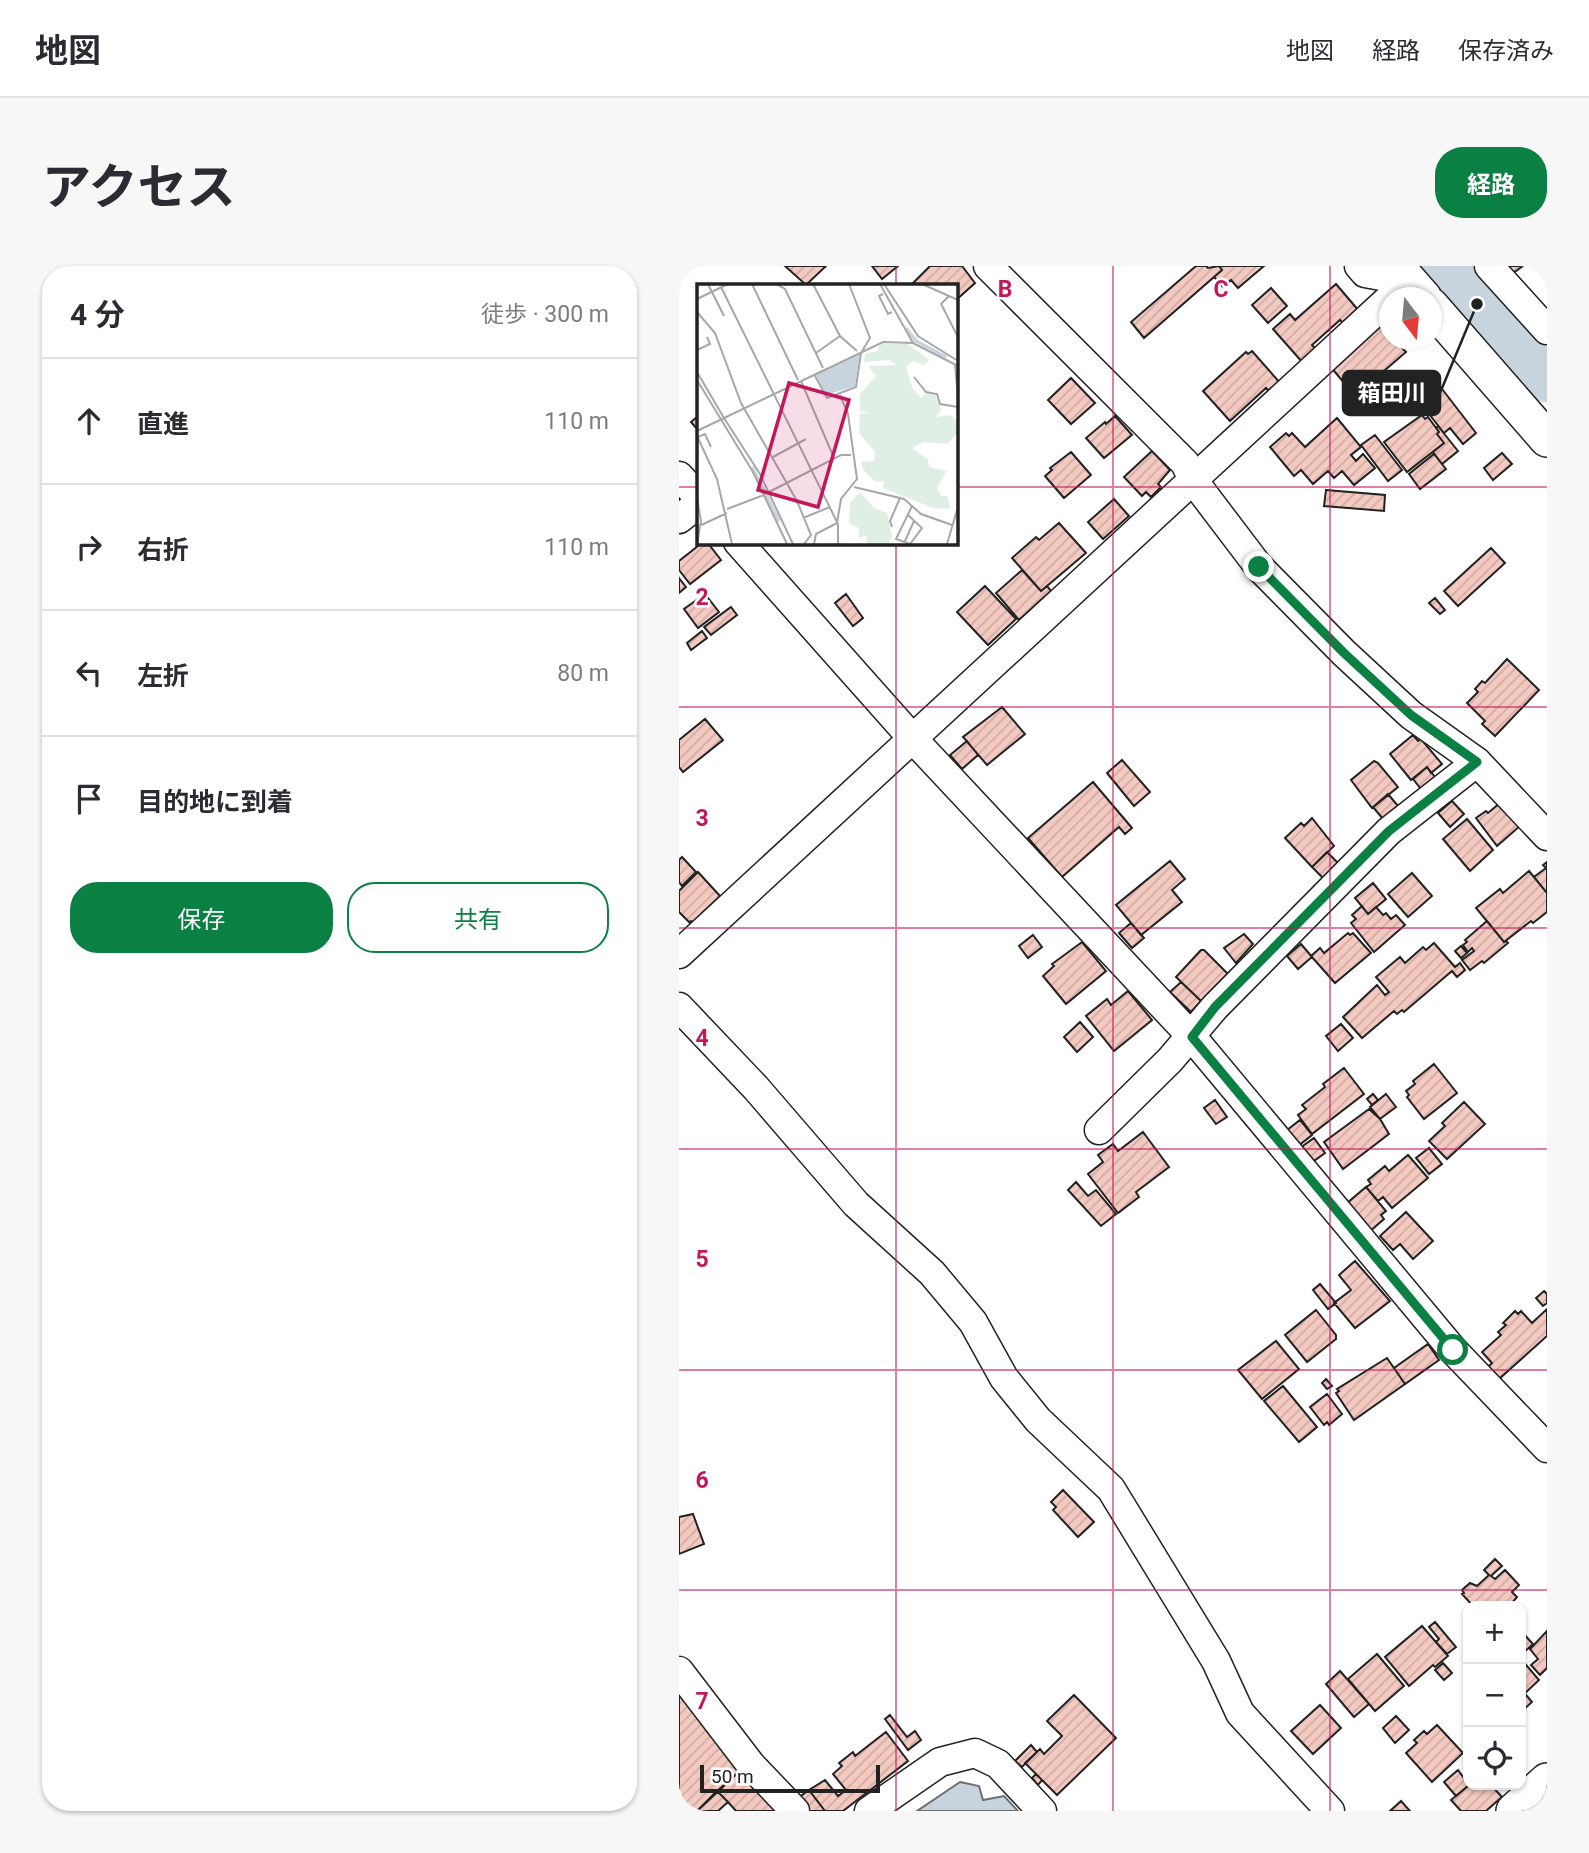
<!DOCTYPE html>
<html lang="ja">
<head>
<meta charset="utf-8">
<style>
  body { margin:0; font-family:Roboto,"Noto Sans JP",sans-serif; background:#f7f7f7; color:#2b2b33 }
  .controls { position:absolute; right:21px; bottom:21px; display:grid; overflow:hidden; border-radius:14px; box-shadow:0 2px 5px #0004 }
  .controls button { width:63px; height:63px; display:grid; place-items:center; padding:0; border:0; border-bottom:2px solid #e1e1e2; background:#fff; color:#2b2b33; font:35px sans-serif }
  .compass { position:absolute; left:700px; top:21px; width:63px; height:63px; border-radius:50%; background:#fff; box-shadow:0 2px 5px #0004; rotate:164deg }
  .scale { position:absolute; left:21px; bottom:18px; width:180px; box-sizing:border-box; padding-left:7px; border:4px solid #222; border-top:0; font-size:19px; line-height:24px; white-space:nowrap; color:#222; -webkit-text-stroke:5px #fff; paint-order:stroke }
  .stop { position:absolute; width:21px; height:21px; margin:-16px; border:5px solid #0b8043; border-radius:50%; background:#fff }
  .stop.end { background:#0b8043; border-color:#fff; box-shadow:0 2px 7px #0008 }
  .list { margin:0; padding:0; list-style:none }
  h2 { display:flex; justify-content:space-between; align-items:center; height:91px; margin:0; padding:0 28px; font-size:30px }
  h2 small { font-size:23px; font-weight:400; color:#7c7c81 }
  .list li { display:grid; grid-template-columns:46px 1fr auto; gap:21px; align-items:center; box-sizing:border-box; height:126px; padding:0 28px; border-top:2px solid #e1e1e2 }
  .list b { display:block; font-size:26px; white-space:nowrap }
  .list em { font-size:23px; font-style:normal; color:#7c7c81 }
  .actions { display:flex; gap:14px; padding:21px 28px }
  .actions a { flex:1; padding:16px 0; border:2px solid #0b8043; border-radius:28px; text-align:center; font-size:24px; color:#0b8043 }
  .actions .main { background:#0b8043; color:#fff }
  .icon { flex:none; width:38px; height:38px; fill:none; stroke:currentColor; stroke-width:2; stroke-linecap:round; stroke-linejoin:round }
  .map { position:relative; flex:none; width:868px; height:1545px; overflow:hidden; border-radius:28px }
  header { display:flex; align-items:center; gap:42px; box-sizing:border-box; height:98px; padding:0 35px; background:#fff; border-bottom:2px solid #e1e1e2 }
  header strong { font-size:33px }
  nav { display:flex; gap:38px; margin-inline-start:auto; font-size:24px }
  .intro { display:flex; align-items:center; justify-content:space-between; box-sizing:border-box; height:168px; padding:0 42px }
  h1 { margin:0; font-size:49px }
  .button { padding:18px 32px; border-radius:28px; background:#0b8043; color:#fff; font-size:24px; font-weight:700 }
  main { display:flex; gap:42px; padding:0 42px }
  aside { flex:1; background:#fff; border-radius:28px; box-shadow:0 2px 5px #0004 }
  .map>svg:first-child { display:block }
  .water { fill:#c7d3dd; stroke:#6f6f6f; stroke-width:2 }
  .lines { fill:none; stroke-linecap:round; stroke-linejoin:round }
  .river { stroke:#c7d3dd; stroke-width:44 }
  .building { fill:url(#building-hatch); stroke:#222; stroke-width:2 }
  .minor-casing { stroke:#222; stroke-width:31 }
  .major-casing { stroke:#222; stroke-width:38 }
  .minor { stroke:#fff; stroke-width:28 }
  .major { stroke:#fff; stroke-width:35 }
  .route { stroke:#0b8043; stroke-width:9 }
  .grid { fill:none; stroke:#c2185b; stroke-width:2; stroke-opacity:0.55 }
  .inset-river { fill:none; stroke:#c7d3dd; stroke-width:3.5 }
  .inset-road { fill:none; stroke:#a7a7a7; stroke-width:2 }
  .view { fill:#c2185b; fill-opacity:0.15; stroke:#c2185b; stroke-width:3.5 }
  .inset-edge { fill:none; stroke:#222; stroke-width:3.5 }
  .grid-label { font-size:23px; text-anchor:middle; font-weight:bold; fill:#c2185b; stroke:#fff; stroke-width:5; stroke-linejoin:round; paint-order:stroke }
  .leader { fill:none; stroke:#222; stroke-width:2.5 }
  .callout-dot { fill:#222; stroke:#fff; stroke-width:2.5 }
  .callout { fill:#222; stroke:#222; stroke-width:2.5 }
  .callout-label { font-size:23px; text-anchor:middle; font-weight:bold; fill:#fff }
</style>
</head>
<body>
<header>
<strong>地図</strong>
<nav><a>地図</a><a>経路</a><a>保存済み</a></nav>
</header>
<div class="intro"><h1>アクセス</h1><a class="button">経路</a></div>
<main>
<aside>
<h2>4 分<small>徒歩 · 300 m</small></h2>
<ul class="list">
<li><svg class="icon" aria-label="ahead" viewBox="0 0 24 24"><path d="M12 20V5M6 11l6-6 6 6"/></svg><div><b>直進</b></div><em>110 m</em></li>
<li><svg class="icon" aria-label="right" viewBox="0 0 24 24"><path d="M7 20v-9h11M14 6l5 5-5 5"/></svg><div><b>右折</b></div><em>110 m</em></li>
<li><svg class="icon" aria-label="left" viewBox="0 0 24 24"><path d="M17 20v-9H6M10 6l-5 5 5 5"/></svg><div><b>左折</b></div><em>80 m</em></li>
<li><svg class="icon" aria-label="arrive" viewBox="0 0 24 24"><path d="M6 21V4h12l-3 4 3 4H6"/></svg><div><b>目的地に到着</b></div></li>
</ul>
<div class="actions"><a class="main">保存</a><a>共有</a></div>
</aside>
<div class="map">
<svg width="868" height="1545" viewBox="0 0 868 1545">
  <defs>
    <pattern id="building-hatch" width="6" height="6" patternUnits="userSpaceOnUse" patternTransform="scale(1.75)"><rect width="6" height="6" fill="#f3c9c0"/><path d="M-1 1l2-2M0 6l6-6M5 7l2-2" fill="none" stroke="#d0aca5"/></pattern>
  </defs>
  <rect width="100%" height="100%" fill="#fff"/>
  <path class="water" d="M 281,1516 L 300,1520 L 304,1534 L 325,1530 L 339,1545 L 238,1545 Z"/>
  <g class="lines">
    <path class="river" d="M 764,0 L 868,114"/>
  </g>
  <path class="building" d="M 106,0 L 147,0 L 127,19 Z
    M 193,0 L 219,0 L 203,13 Z
    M 251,0 L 283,0 L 296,17 L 276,35 L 276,19 L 232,19 Z
    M 517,0 L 527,0 L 529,2 L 540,0 L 543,4 L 465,72 L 452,56 Z
    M 540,0 L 585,0 L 559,22 L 552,14 L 544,21 L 535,11 L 543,4 Z
    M 832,0 L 844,0 L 830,10 L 826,5 Z
    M 657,18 L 680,45 L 665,58 L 661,54 L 633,79 L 638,84 L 624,97 L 594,63 L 611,48 L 616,54 Z
    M 592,22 L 608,40 L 589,57 L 573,39 Z
    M 701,56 L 710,67 L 710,74 L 716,74 L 727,86 L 676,130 L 651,100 Z
    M 573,85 L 602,118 L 593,128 L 587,122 L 551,155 L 524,125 L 567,86 L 569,88 Z
    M 392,112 L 416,137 L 392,158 L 369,134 Z
    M 760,119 L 797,167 L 784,178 L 771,162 L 765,167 L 743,139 L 756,129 L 753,124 Z
    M 743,149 L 746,153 L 749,151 L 760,166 L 758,168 L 765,177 L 728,206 L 705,176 Z
    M 19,150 L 19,164 L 12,156 Z
    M 436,150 L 453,169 L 425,192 L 407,172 L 426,156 L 427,158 Z
    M 658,152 L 682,181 L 672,189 L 677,195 L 684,188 L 696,202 L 675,219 L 663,205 L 655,212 L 649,205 L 634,218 L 622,204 L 615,210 L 591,181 L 607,167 L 610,170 L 613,167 L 626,181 Z
    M 759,160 L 779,185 L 763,198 L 754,186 L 765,177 L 758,168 L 760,166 L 757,162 Z
    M 696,169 L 723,204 L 709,215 L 682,179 Z
    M 473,185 L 491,204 L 479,218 L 482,221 L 472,231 L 467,226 L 463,230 L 445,211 Z
    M 392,186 L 412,209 L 385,232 L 366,210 L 373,204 L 371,202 Z
    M 823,187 L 833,198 L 814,214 L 805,202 Z
    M 755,188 L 767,203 L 741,223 L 730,208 Z
    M 647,224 L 706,229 L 705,245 L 645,240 Z
    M 435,233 L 450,250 L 424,273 L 409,256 Z
    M 380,257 L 407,287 L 362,325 L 333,292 L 357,271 L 360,274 Z
    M 24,276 L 28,276 L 42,294 L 11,318 L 0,304 L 0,295 Z
    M 812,282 L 826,297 L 779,340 L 765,325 Z
    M 343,304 L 362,325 L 368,320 L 372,325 L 340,354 L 317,327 Z
    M 0,312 L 7,321 L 0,327 Z
    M 306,320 L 337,353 L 309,379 L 278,346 Z
    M 26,328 L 40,346 L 19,362 L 5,343 Z
    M 167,328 L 184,352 L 174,360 L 156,337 Z
    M 756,332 L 766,344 L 761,348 L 750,337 Z
    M 52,341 L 58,349 L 32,369 L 25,361 Z
    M 23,365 L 28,372 L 12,384 L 8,377 Z
    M 828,393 L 860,424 L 816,470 L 803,458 L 806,455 L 788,437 L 799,426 L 796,423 L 803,415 L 806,417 Z
    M 323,441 L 346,468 L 308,499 L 284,471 Z
    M 26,453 L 44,474 L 4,506 L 0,501 L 0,474 Z
    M 734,469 L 739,475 L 742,473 L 763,498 L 752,507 L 748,501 L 732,514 L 711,488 Z
    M 288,475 L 299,489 L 283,503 L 271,489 Z
    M 443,494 L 471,526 L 455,540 L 428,507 Z
    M 695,495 L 699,497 L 719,521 L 693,542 L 672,514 Z
    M 748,501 L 756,511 L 742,523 L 734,513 Z
    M 414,516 L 453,562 L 446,568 L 440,561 L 383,611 L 349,572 Z
    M 709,528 L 719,540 L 704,553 L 694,541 Z
    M 773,535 L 785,548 L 771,561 L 759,547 Z
    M 821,537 L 841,560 L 818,580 L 797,552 L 807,545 L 809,547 Z
    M 633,552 L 655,580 L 633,601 L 606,572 L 622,557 L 625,560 Z
    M 788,553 L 814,584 L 791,605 L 764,573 Z
    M 648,586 L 660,598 L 645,613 L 633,601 Z
    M 3,591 L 17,606 L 3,620 L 0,616 L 0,594 Z
    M 491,595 L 506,613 L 493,624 L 503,636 L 462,669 L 437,639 Z
    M 868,596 L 868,627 L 855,611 L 867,602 L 864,599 Z
    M 850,605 L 868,627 L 868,646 L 854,657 L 852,655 L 825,676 L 797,642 L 821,623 L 824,627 Z
    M 19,606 L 41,630 L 14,656 L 12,655 L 11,657 L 0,646 L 0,625 Z
    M 733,607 L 753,630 L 729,651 L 709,628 Z
    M 694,617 L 707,633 L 689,648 L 676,632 Z
    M 683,640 L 689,648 L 697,641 L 704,649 L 707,647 L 712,653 L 717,649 L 726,659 L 695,686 L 672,657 L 677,653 L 673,649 Z
    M 808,655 L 825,676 L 827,675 L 829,677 L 805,697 L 803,695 L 791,704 L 783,694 L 795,685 L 793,682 L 789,686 L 784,679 L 788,676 L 786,674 Z
    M 452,657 L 465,672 L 453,682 L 440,667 Z
    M 669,667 L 671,669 L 674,667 L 692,687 L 656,717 L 632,690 L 641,682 L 645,687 Z
    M 565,668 L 574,678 L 557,697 L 545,682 Z
    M 354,669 L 363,681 L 349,692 L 340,680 Z
    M 403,676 L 427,705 L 387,738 L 364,710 L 375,700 L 373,698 Z
    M 755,677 L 776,701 L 781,697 L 786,704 L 778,711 L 773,705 L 725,746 L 723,744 L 718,748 L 715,745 L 683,772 L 664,751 L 698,719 L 706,729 L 710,726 L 697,711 L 721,691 L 726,697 L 744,681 L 747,684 Z
    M 622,678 L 633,691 L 619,703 L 608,690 Z
    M 782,680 L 788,687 L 782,692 L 776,685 Z
    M 522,684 L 525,684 L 549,708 L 522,735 L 497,711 Z
    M 502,716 L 522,735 L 512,746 L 491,726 Z
    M 449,725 L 473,754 L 435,785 L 407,750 L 428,733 L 432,739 Z
    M 401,756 L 414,771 L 398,786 L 385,771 Z
    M 662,758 L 674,772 L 659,785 L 647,770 Z
    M 755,798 L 778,827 L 745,853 L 728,831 L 730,829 L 727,825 L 736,818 L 734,815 Z
    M 665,802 L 685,828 L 633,868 L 619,849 L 627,843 L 623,839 L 646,821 L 644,818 Z
    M 694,828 L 699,834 L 693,839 L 688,833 Z
    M 707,828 L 717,841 L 701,853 L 691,841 Z
    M 536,834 L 548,851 L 537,858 L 525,842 Z
    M 785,836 L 806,858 L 768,893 L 750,875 L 766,860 L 763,857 Z
    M 690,843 L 701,853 L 710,868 L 664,903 L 645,876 Z
    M 621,854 L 633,869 L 619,880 L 607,865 Z
    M 464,866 L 490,901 L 457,926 L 460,931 L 439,947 L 409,908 L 424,896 L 419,889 L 434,878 L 439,885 Z
    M 635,872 L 646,887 L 632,897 L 621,882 Z
    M 750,882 L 763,898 L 750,908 L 737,892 Z
    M 729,889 L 749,912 L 713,942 L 704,931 L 699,935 L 687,921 L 692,918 L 689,914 L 706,900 L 710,905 Z
    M 397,916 L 409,930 L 417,924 L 437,948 L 422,960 L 389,924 Z
    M 687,921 L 707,945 L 702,949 L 705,953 L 690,966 L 667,938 Z
    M 727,946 L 754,975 L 734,993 L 721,978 L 714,984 L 701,970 Z
    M 676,995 L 711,1035 L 676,1062 L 655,1037 L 672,1024 L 660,1009 Z
    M 641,1018 L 657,1037 L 649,1043 L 634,1024 Z
    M 865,1025 L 868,1028 L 868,1037 L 864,1040 L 857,1032 Z
    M 868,1043 L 868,1070 L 820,1113 L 809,1101 L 813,1097 L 803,1086 L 822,1069 L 819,1066 L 827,1059 L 824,1057 L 836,1045 L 839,1048 L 842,1045 L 853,1057 Z
    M 637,1044 L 657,1069 L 657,1073 L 628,1096 L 606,1069 Z
    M 597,1075 L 620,1103 L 583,1133 L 559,1104 Z
    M 749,1078 L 760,1094 L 726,1118 L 715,1102 Z
    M 708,1092 L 726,1118 L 675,1154 L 657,1127 L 660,1125 L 658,1123 Z
    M 647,1113 L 653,1120 L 648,1123 L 643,1117 Z
    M 604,1120 L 638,1161 L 620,1176 L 585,1135 Z
    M 648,1128 L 663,1148 L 650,1159 L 648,1156 L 645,1159 L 631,1141 Z
    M 384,1224 L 415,1256 L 399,1271 L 374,1244 L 377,1241 L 372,1236 Z
    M 14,1248 L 25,1278 L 0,1288 L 0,1251 Z
    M 816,1293 L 823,1300 L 812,1310 L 816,1313 L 826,1304 L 840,1319 L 833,1326 L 838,1331 L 832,1338 L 834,1340 L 794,1340 L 783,1328 L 785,1327 L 783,1324 L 791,1317 L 798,1320 L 810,1309 L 805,1304 Z
    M 756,1356 L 777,1381 L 768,1388 L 757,1376 L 760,1373 L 750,1361 Z
    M 743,1360 L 769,1390 L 756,1401 L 754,1399 L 730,1420 L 706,1391 Z
    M 842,1365 L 854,1378 L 842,1389 Z
    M 868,1365 L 868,1402 L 861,1409 L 852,1399 L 859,1393 L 851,1383 Z
    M 698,1388 L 725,1420 L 696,1445 L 669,1413 Z
    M 842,1393 L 860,1414 L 842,1431 Z
    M 764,1397 L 773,1407 L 765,1414 L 756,1404 Z
    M 661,1405 L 690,1438 L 675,1451 L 647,1418 Z
    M 0,1424 L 61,1505 L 18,1545 L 0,1545 Z
    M 395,1429 L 437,1472 L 378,1529 L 346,1497 L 361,1483 L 365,1488 L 383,1470 L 368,1455 Z
    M 847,1429 L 853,1436 L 842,1446 L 842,1434 Z
    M 641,1439 L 662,1462 L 634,1488 L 612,1465 Z
    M 211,1449 L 228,1471 L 236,1465 L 242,1474 L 229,1484 L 206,1453 Z
    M 717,1450 L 730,1464 L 716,1477 L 704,1462 Z
    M 758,1459 L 784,1487 L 753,1516 L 727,1487 L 738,1477 L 735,1474 L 745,1465 L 748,1468 Z
    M 207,1466 L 229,1495 L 164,1545 L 146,1545 L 130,1524 L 146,1514 L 159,1530 L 167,1524 L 154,1508 L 163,1500 L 160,1497 L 174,1486 L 176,1490 Z
    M 352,1479 L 358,1486 L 343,1501 L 336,1495 Z
    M 779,1504 L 790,1519 L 777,1530 L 765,1516 Z
    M 61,1505 L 98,1545 L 57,1545 L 49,1536 L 38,1525 Z
    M 357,1508 L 363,1514 L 359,1519 L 353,1512 Z
    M 790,1519 L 812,1519 L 823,1531 L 807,1545 L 782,1545 L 772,1534 Z
    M 130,1524 L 146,1545 L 123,1545 L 115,1535 Z
    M 38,1525 L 49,1536 L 39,1545 L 18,1545 Z
    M 722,1535 L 731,1545 L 711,1545 Z"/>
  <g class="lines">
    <defs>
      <path id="minor" d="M 309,0 L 506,197 L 514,214 L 580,301 L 665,387 L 732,449 L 798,496 L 868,570
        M 680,0 L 686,7 L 730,15
        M 810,0 L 868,64
        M 0,210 L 19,231
        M 0,253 L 19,238
        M 59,276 L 234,473 L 513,771 L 774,1084 L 868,1182
        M 0,688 L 710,33
        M 0,741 L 77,822 L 177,938 L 253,1007 L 294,1056 L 325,1112 L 359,1154 L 432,1223 L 537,1395 L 561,1447 L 651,1545
        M 420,864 L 491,794 L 536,741 L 710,565 L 798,496
        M 0,1405 L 72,1499 L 116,1545
        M 190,1545 L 261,1496 L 296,1487 L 319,1498 L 363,1545"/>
      <path id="major" d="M 717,0 L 745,32
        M 752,40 L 868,173
        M 835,1545 L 868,1515"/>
    </defs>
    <use href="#minor" class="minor-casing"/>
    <use href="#major" class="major-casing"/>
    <use href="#minor" class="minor"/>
    <use href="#major" class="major"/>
  </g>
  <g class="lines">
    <path class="route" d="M 580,301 L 665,387 L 732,449 L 798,496 L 710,565 L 536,741 L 513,771 L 774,1084"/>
  </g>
  <path class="grid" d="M 217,0 L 217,19M 434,0 L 434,1545M 651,0 L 651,1545M 0,221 L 19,221M 276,221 L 868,221M 217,276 L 217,1545M 0,441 L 868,441M 0,662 L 868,662M 0,883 L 868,883M 0,1104 L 868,1104M 0,1324 L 868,1324"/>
  <g transform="translate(18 18)">
    <rect width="261" height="261" fill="#fff"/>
    <path d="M 183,60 L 211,60 L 232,76 L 227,81 L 216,77 L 209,83 L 215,103 L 224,114 L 230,108 L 238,110 L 244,126 L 238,133 L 254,131 L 261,139 L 261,149 L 250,160 L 227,158 L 215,164 L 231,175 L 232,183 L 250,187 L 240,203 L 244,212 L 251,212 L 253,225 L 236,224 L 186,204 L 187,197 L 179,198 L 167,187 L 164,178 L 177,177 L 178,168 L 162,149 L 163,130 L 172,129 L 163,127 L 163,110 L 179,92 L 171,82 L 199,81 L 192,76 L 167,78 L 168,70 L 180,67 ZM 163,208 L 177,224 L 190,229 L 195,252 L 191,260 L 170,260 L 169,251 L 162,255 L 162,244 L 152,239 L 153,219 Z" fill="#e0efe3"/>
    <path d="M 163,70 L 158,102 L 129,111 L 118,89 Z" fill="#c7d3dd"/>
    <path class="inset-river" d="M 209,44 L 219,57 L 249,73M 55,183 L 82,237"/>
    <path class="inset-road" d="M 11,0 L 27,32M 55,0 L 101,96M 79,0 L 88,5 L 126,84M 116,0 L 143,52 L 160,67M 183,0 L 216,59M 187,0 L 221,52 L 261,77M 225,0 L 261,16M 24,3 L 141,240 L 141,260M 186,10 L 182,12 L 191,30 L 195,28M 252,12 L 244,20 L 261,53M 0,15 L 31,0M 0,28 L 18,49 L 44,119 L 100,217 L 114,251 L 107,260M 0,66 L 13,60 L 10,53M 119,69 L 143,52M 258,81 L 261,113M 0,88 L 27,134M 117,90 L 130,114 L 159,103 L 164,69 L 173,54 L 152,0M 217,93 L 229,108 L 240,110 L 243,120 L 261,123M 0,96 L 56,188 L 90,260M 104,97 L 137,174M 27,134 L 63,190 L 96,260M 0,147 L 186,58 L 216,59 L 261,82M 0,152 L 20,195 L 35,260M 1,153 L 8,150 L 14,163M 76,173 L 109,155M 157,203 L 207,215 L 224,230 L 255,241M 72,208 L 144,171 L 154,171M 0,214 L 4,237 L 0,260M 30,225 L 67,211M 211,231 L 225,244 L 213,260 L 199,255 L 215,222M 106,234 L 133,223M 140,239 L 144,215 L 160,195 L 151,130 L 143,111M 0,243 L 30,229M 195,243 L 193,237 L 203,214M 208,257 L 217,237M 117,260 L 119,250 L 140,239M 250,260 L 261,223"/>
    <path class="view" d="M 92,99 L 152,116 L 121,223 L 61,206 Z"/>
    <rect width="261" height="261" class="inset-edge"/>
  </g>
  <g class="grid-label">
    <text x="326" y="31">B</text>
    <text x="542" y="31">C</text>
    <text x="23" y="339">2</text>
    <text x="23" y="560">3</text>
    <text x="23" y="780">4</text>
    <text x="23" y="1001">5</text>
    <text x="23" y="1222">6</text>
    <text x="23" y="1443">7</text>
  </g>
  <path class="leader" d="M798 38L761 127"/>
  <circle class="callout-dot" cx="798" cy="38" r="7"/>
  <rect class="callout" x="664" y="105" width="97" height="44" rx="7"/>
  <g class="callout-label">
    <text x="713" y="135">箱田川</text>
  </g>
</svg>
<div class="controls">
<button>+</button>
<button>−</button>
<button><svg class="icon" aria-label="locate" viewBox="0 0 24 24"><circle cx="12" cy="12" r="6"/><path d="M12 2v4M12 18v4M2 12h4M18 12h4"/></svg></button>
</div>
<svg class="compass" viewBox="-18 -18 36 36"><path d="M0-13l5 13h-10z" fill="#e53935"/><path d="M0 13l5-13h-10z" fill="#7c7c81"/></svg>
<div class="scale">50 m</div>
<div class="stop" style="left:774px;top:1084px"></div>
<div class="stop end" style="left:580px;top:301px"></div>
</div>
</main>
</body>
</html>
